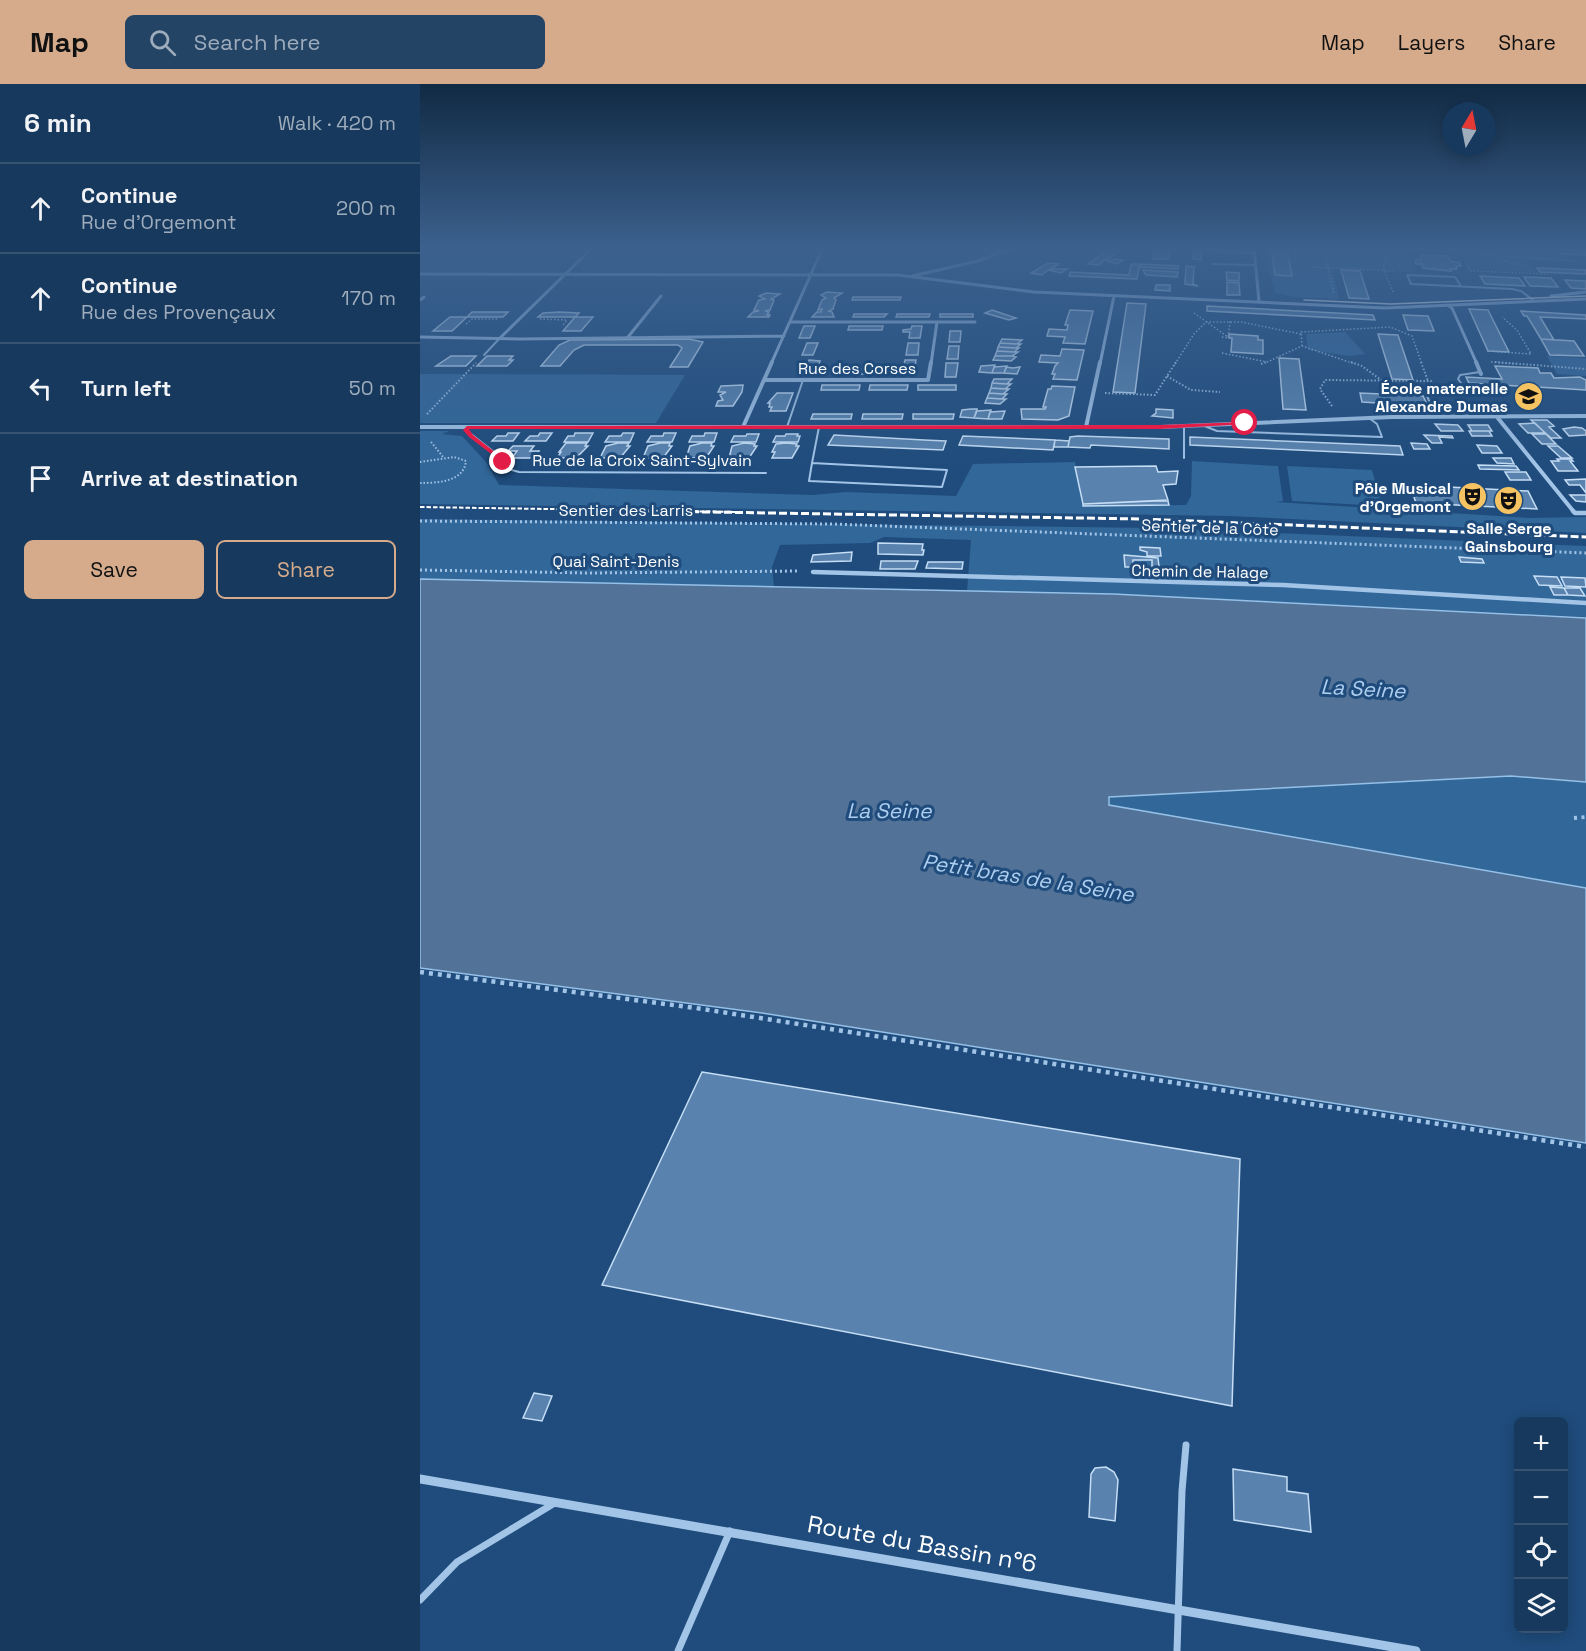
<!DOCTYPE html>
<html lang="en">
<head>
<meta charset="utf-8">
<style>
  body { margin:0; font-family:"Space Grotesk",sans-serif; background:#244466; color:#f1f3f6 }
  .controls { position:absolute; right:18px; bottom:18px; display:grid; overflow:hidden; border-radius:9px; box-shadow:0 3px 15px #0003 }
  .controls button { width:54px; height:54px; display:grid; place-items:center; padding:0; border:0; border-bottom:2px solid #365372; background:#17395d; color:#f1f3f6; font:30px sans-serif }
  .compass { position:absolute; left:1022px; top:18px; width:54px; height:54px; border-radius:50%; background:#17395d; box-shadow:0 3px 15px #0003; rotate:10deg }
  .stop { position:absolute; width:18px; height:18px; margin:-14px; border:4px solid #e11d48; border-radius:50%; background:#fff }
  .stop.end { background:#e11d48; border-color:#fff; box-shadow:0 2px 6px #0008 }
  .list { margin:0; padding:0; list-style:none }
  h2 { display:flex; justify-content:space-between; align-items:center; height:78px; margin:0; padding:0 24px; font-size:26px }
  h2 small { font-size:20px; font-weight:400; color:#9eacbc }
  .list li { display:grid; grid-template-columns:39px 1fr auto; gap:18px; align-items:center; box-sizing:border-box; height:90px; padding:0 24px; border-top:2px solid #365372 }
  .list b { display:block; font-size:22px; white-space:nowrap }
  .list p { margin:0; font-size:20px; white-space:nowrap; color:#9eacbc }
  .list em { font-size:20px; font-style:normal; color:#9eacbc }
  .actions { display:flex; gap:12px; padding:18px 24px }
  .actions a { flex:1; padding:14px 0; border:2px solid #d6ab8b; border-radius:9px; text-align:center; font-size:21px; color:#d6ab8b }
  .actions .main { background:#d6ab8b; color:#111 }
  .icon { flex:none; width:33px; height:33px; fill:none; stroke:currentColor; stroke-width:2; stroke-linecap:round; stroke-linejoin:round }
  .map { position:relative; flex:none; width:1166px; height:1567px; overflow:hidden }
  header { display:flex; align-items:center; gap:36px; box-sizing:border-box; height:84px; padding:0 30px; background:#d6ab8b; color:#111 }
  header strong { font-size:28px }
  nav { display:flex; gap:33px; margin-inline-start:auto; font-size:21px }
  .search { width:420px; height:54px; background:#244466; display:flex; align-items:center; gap:15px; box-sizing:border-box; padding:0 21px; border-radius:9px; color:#9eacbc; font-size:22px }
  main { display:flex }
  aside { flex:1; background:#17395d }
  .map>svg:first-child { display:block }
  .green { fill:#32679a }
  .water { fill:#527397; stroke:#95c0e8; stroke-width:1.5 }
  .building { fill:#5983ae; stroke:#c5ddf5; stroke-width:1.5 }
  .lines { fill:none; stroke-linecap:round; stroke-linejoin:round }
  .path-far4 { stroke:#a2c4e7; stroke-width:1.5; stroke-dasharray:1.5 2; stroke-linecap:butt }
  .path-far3 { stroke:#a2c4e7; stroke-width:2; stroke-dasharray:1.5 2; stroke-linecap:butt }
  .path-far2 { stroke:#a2c4e7; stroke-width:3; stroke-dasharray:2 3; stroke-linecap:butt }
  .path-far1 { stroke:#a2c4e7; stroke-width:4; stroke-dasharray:3 4.5; stroke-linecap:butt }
  .path { stroke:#a2c4e7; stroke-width:4.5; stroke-dasharray:4 5; stroke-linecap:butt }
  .service-far1 { stroke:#a2c4e7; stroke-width:2 }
  .service { stroke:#a2c4e7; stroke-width:7 }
  .minor-far3 { stroke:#a2c4e7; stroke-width:3 }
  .minor-far2 { stroke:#a2c4e7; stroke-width:4 }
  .minor-far1 { stroke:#a2c4e7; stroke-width:4.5 }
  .minor { stroke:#a2c4e7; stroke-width:9 }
  .tram { stroke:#fff; stroke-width:1.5 }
  .rail-far1 { stroke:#fff; stroke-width:2; stroke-dasharray:4.5 2; stroke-linecap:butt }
  .rail { stroke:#fff; stroke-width:3; stroke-dasharray:8 3; stroke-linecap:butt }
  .route { fill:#e11d48 }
  .labels { text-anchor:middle; stroke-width:6; stroke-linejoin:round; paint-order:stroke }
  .far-street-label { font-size:16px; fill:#fff; stroke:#1f4c7c }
  .far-poi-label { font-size:16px; font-weight:bold; fill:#fff; stroke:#1f4c7c; text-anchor:end }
  .water-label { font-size:21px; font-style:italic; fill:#adceef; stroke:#1f4c7c }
  .near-street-label { font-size:24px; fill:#fff; stroke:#1f4c7c }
</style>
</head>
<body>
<header>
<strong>Map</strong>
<div class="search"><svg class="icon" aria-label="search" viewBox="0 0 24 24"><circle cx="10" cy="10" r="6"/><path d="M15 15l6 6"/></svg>Search here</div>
<nav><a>Map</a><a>Layers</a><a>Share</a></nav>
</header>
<main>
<aside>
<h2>6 min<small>Walk · 420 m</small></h2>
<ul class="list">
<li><svg class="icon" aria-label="ahead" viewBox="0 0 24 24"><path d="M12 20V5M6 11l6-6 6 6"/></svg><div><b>Continue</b><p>Rue d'Orgemont</p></div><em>200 m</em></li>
<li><svg class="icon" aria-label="ahead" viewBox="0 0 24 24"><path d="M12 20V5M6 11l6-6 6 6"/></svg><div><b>Continue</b><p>Rue des Provençaux</p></div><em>170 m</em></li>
<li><svg class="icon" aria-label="left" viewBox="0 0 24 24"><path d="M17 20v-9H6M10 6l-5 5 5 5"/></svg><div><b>Turn left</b></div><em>50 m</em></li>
<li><svg class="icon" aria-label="arrive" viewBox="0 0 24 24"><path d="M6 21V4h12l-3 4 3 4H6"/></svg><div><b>Arrive at destination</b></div></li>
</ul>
<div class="actions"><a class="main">Save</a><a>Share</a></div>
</aside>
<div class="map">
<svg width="1166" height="1567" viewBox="0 0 1166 1567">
  <rect width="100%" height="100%" fill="#1f4c7c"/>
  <path class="green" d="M 846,163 L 1133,163 L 1145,177 L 1107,176 L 1117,188 L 1050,186 L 1041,168 L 973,166 L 973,168 L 987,169 L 995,188 L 912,185 L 919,215 L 874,213 L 856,209 L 849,187 Z
    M 925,248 L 945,270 L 929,272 L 888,266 L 886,250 Z
    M 1127,272 L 1166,274 L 1166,292 L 1137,290 Z
    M 0,290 L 265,291 L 236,339 L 0,339 Z
    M 0,347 L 29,347 L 22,350 L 42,352 L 66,378 L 79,401 L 393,411 L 426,408 L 536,412 L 553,380 L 655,378 L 663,422 L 766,421 L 771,412 L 772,377 L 858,382 L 863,417 L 856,418 L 1109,434 L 1166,433 L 1166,449 L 810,432 L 0,420 Z
    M 867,382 L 952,386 L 962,422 L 872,417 Z
    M 0,435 L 733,444 L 1166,462 L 1166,533 L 693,510 L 547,507 L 551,456 L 464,453 L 450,459 L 360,461 L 352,483 L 354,503 L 0,495 Z
    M 1091,692 L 1166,698 L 1166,804 L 689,721 L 689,713 Z"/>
  <path class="water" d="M 0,495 L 693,510 L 1166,534 L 1166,698 L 1091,692 L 689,713 L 689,721 L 1166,804 L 1166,1059 L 342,929 L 0,884 Z"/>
  <path class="building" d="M 734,163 L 750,163 L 749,175 L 733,175 Z
    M 773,163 L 781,163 L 781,176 L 773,175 Z
    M 851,163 L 867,163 L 872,192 L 855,191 Z
    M 1137,165 L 1166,166 L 1166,171 L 1141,170 Z
    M 683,169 L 694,171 L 686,175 L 703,176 L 697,180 L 684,176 L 679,181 L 668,180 Z
    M 1001,171 L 1027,172 L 1032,178 L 1039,178 L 1041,182 L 1036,182 L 1037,185 L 1030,185 L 1031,187 L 1003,184 L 1002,180 L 996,180 L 995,176 L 1001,176 Z
    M 628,179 L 639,180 L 630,185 L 647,185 L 641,189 L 628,186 L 622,191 L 611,189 Z
    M 711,180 L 720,180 L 717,195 L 649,192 L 650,188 L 709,191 Z
    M 720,180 L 759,182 L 758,185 L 719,183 Z
    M 766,182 L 774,183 L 773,200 L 778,202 L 765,200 Z
    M 1117,184 L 1166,186 L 1166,190 L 1120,188 Z
    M 723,186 L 758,188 L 757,193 L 726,191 Z
    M 921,186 L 940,187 L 949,215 L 929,214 Z
    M 806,188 L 819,189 L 819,197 L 807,196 Z
    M 1060,192 L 1099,194 L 1105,202 L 1065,200 Z
    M 1104,193 L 1131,194 L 1138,203 L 1110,202 Z
    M 1145,196 L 1166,197 L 1166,205 L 1151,204 Z
    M 807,198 L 819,199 L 820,211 L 807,211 Z
    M 736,201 L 750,201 L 750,207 L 735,206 Z
    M 407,208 L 422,209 L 414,214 L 416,216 L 413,225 L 409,227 L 412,228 L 414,233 L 392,233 L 397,228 L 401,228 L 402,225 L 398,226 L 402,216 L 406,214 L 401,211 Z
    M 346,209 L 360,210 L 351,215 L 354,216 L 350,226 L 345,227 L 349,228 L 347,231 L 350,231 L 349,233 L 328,233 L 333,228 L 339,227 L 334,226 L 339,216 L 345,215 L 339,212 Z
    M 433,213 L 481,213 L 480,216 L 432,216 Z
    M 707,219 L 726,220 L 715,309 L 693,308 Z
    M 787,222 L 953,231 L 955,236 L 787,227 Z
    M 1049,225 L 1068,226 L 1089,268 L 1068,267 Z
    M 572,226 L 596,234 L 589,236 L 565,229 Z
    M 650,226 L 673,227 L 665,260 L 643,259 L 645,253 L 627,252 L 629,245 L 647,246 L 648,241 L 645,241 Z
    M 1101,227 L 1166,231 L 1166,235 L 1120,233 L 1134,256 L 1121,255 L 1107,232 L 1104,232 Z
    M 52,228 L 88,228 L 83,233 L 47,233 Z
    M 123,229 L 139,228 L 159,229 L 155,233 L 118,233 Z
    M 434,230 L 467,230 L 464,233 L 433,233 Z
    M 477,230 L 510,230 L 509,233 L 476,233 Z
    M 520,230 L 553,230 L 553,233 L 520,233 Z
    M 983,231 L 1008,232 L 1014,247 L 988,246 Z
    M 30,233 L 47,233 L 32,247 L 13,247 Z
    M 155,233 L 173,233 L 161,247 L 143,247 Z
    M 384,242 L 395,242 L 390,254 L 379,254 Z
    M 429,242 L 463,242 L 462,246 L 428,246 Z
    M 492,242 L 502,242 L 500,254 L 489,254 L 490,248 L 483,248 L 483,246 L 491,245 Z
    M 530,247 L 541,247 L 540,258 L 529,258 Z
    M 809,250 L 838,252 L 838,256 L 843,256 L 843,270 L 811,268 L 812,254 L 809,254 Z
    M 958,250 L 978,251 L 993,296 L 972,295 Z
    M 269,255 L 283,258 L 268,283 L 250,283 L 261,266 L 262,264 L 258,261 L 164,261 L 154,266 L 140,282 L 121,282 L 139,261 L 150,256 Z
    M 582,255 L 602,256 L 597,260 L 580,259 Z
    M 1121,255 L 1154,257 L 1164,272 L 1130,271 Z
    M 387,259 L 398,259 L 393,271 L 382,271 Z
    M 488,259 L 499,259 L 498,271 L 486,271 Z
    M 580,259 L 597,260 L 601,260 L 596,264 L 578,263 Z
    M 529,262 L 539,262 L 538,275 L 527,275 Z
    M 578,263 L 596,264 L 599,264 L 594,268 L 577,267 Z
    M 642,265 L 664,266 L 657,296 L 633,295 L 635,290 L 632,290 L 635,282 L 638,279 L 619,278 L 621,271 L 640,272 Z
    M 577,267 L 594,268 L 598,268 L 592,272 L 575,272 Z
    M 31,272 L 56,272 L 46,282 L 16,282 Z
    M 67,272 L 93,272 L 89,276 L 93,276 L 87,282 L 57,282 Z
    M 575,272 L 592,272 L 596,273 L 591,277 L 573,276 Z
    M 859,274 L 879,275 L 886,326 L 863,325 Z
    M 389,276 L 400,277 L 396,290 L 385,289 Z
    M 485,276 L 496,276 L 494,290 L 482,289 Z
    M 526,279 L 538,279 L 536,293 L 525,293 Z
    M 575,281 L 572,289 L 559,288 L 561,282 Z
    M 587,282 L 584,289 L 572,289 L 574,283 Z
    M 1075,282 L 1118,284 L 1120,289 L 1131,289 L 1134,294 L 1160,293 L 1166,296 L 1166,306 L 1049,299 L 1046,293 L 1082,295 Z
    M 586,283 L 593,284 L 600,283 L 597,290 L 584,289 Z
    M 416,285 L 452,285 L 451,290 L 414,290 Z
    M 574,295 L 592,295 L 587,300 L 572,299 Z
    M 572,299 L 587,300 L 591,300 L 585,305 L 571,304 Z
    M 323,301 L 322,308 L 313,322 L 296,322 L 298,317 L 303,316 L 300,311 L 306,308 L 298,308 L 301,302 Z
    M 402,301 L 440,301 L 439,306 L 401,306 Z
    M 450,301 L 488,301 L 487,306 L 449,306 Z
    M 498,301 L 536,301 L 536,306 L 498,306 Z
    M 632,302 L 655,303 L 649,332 L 638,336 L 602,335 L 601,325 L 625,325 L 626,323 L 623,323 L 628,305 L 631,305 Z
    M 571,304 L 585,305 L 589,305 L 583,310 L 569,309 Z
    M 961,305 L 979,306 L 986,310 L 981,311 L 1003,312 L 1008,322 L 942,318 L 940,309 L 962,310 Z
    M 357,309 L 373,309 L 366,327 L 350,327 L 352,323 L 349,323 L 350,319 L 348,319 Z
    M 569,309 L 583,310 L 587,310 L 582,315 L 567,314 Z
    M 567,314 L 582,315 L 586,315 L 580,320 L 565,319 Z
    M 551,325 L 557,325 L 554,334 L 540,333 L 542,326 Z
    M 736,325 L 753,326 L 753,334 L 732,332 L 736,329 Z
    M 571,326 L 568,335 L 554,334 L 557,327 Z
    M 585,327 L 582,335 L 568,335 L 570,328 Z
    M 393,330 L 432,330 L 431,335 L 391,335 Z
    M 443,330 L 483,330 L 482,335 L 442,335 Z
    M 493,330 L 534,330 L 533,335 L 493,335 Z
    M 1111,336 L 1127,336 L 1134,342 L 1129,343 L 1141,354 L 1131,354 Z
    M 1115,339 L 1125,349 L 1108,349 L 1099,340 Z
    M 1015,340 L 1038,341 L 1043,347 L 1021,347 Z
    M 1048,341 L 1068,341 L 1072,347 L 1049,347 L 1052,347 Z
    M 1154,343 L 1162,344 L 1166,347 L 1166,351 L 1149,352 L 1143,345 Z
    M 1049,347 L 1069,347 L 1072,352 L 1052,352 Z
    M 88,349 L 99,349 L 93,357 L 72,357 L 77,352 L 86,352 Z
    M 120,349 L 132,349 L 126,357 L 105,357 L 110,352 L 118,352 Z
    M 155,349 L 173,349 L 168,358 L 144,358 L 148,352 L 154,352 Z
    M 203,349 L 214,349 L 210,358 L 185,358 L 189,352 L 201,352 Z
    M 244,349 L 256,349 L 252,358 L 227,358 L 231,352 L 243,352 Z
    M 285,349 L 297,349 L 294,358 L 269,358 L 272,352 L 284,352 Z
    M 327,350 L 339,350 L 336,358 L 311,358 L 314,352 L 326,352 Z
    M 366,350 L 378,350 L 377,352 L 380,352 L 378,358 L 353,358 L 356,352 L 365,352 Z
    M 1112,350 L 1126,350 L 1136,360 L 1122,360 Z
    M 414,351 L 504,356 L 526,357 L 523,366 L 408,361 Z
    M 1004,351 L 1032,352 L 1033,354 L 1019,353 L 1022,359 L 1012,359 Z
    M 543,352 L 567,353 L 635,356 L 633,366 L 539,361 Z
    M 658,352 L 749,355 L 749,365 L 671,361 L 670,364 L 648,363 L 650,353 Z
    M 770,353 L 980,362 L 983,371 L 770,361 Z
    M 635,356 L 649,357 L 648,363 L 634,363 Z
    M 146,359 L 167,359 L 165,362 L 168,362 L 156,374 L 137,374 L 141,368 L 139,368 Z
    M 198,359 L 209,359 L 207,362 L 210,362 L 200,374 L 180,374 L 186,362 Z
    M 240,359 L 250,359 L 249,362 L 252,362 L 243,374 L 223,374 L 228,362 Z
    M 282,359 L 292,359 L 291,362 L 294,362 L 286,374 L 266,374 L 270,362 Z
    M 324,359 L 335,360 L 334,362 L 337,362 L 329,374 L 309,374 L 312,362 Z
    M 366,359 L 377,360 L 376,362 L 379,362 L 372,374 L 352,374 L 355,368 L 352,368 L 356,360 Z
    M 991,359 L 1007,360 L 1010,365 L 994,365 Z
    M 1057,361 L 1077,362 L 1082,369 L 1062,369 Z
    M 93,362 L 114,362 L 110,367 L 119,367 L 114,374 L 92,374 L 97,367 L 88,367 Z
    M 1128,362 L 1138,362 L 1152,374 L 1141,374 Z
    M 1073,374 L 1091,374 L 1094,380 L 1077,379 Z
    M 1137,375 L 1151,375 L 1153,377 L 1150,377 L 1158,387 L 1138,387 L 1131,377 L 1139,377 Z
    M 1058,381 L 1096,382 L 1099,386 L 1060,385 Z
    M 736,382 L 738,388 L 758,387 L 756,400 L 743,401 L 748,416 L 663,420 L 655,383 Z
    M 1085,388 L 1106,388 L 1111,396 L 1090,396 Z
    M 1166,395 L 1166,409 L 1160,401 L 1149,401 L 1145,396 Z
    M 990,401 L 1108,407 L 1117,425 L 996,419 Z
    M 1150,411 L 1166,411 L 1166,418 L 1156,417 Z
    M 735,417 L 748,417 L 749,421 L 663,422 L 663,420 Z
    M 458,459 L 503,460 L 502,466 L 504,466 L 503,471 L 458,470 Z
    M 720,463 L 740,464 L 741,472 L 727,472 L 727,468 L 720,466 Z
    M 432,468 L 431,477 L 391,478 L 393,471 Z
    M 704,471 L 738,474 L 739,483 L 732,483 L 732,476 L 713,476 L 713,483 L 705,483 Z
    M 1039,473 L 1062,475 L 1064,479 L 1041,478 Z
    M 461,477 L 498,477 L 495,485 L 460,485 Z
    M 508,478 L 543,478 L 542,485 L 506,484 Z
    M 1114,492 L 1137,493 L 1142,502 L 1119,501 Z
    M 1141,493 L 1165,494 L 1166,503 L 1145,502 Z
    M 1130,503 L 1144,504 L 1148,511 L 1134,511 Z
    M 1144,504 L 1160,504 L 1165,512 L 1148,511 Z
    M 282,988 L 820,1075 L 812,1322 L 182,1201 Z
    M 114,1309 L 132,1312 L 122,1337 L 103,1334 Z
    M 686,1383 L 694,1388 L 698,1396 L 695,1437 L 669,1433 L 671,1390 L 675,1384 Z
    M 813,1385 L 867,1393 L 867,1407 L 888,1410 L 891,1448 L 814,1436 Z"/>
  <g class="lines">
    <path class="path-far4" d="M 903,163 L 914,210
      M 991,163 L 1035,165
      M 1033,163 L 1061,171 L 1158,177
      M 1083,163 L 1090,172
      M 1112,163 L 1142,171 L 1146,175
      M 969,164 L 963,184 L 974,210
      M 904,167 L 969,165 L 1044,168
      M 1074,174 L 1105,183
      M 891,183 L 975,187
      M 1050,187 L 1128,190
      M 1051,188 L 1045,178 L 1047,173 L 1044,168 L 1052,163
      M 774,229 L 808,253
      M 120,235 L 147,236 L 143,241
      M 46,240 L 52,235 L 79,235
      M 802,253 L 808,254 L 810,237
      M 882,262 L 881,248 L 970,243 L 992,252 L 1002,280
      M 1067,267 L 1111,270 L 1097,246 L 1082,233
      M 802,269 L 847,278 L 882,262 L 935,280
      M 1071,278 L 1096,280
      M 755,280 L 774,250 L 786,238 L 821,238 L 881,250"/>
    <path class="path-far3" d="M 931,278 L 942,282 L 961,296
      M 1001,278 L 1008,297
      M 1075,278 L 1166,285
      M 841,280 L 847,278
      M 747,292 L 771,306 L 800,308
      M 685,309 L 735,311 L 756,278
      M 912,322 L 900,305 L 905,296 L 1011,297 L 1012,301
      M 7,330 L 56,279
      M 11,358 L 24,374
      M 0,378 L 34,373 L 46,377 C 44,398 17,399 0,399"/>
    <path class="path-far2" d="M 0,437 L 413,440 L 1166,469
      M 0,486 L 169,489 L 380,487"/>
    <path class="path-far1" d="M 1154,734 L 1166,733"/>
    <path class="path" d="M 0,888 L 276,924 L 1166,1063"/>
    <path class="service-far1" d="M 792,167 L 835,169
      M 792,180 L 836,181
      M 1041,202 L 1035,193 L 987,191 L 991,200 L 1092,205 L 1101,207 L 1113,216
      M 64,271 L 79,255
      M 1041,299 L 1038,295 L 1040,291 L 1060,288
      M 1007,312 L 1016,333
      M 782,341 L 797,347 L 962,353 L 957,340 L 949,334
      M 764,342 L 764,374
      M 47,343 L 46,346 L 74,368 L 88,385 L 99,388 L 346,389
      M 367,343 L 383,296
      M 392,379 L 527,386 L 522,403 L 389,397 Z
      M 392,379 L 399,343"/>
    <path class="service" d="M 0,1516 L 37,1478 L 133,1420
      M 258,1567 L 310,1447
      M 757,1567 L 762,1407 L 766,1361"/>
    <path class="minor-far3" d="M 834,163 L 839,218
      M 0,190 L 478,191 L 614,208 L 965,224 L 1166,215
      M 492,192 L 558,177 L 595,163
      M 1131,212 L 1166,208
      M 0,216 L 4,213
      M 1028,221 L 1032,224 L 1057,280
      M 370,238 L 555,238
      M 0,253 L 100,255 L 364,252
      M 208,253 L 241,212
      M 79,255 L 173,163
      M 351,280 L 403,163
      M 511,280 L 517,238
      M 680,280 L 694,212"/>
    <path class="minor-far2" d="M 1056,278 L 1061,290
      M 344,296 L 508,296 L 511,278
      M 1077,333 L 1154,428
      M 0,343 L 740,343 L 972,333 L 1166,332
      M 323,343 L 352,278
      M 666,343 L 680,278"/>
    <path class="minor-far1" d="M 1153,427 L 1155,429 L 1166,429
      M 393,488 L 863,501 L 1166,519"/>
    <path class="minor" d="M 0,1395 L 996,1567"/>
    <path class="tram" d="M 884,216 L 971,220 L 1166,212"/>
    <path class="rail-far1" d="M 0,423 L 318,428"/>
    <path class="rail" d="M 227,427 L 722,435 L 1166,453"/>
  </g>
  <linearGradient id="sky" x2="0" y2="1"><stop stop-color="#112a44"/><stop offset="0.43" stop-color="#3c618e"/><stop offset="1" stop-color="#3c618e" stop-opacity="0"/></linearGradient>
  <rect width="1166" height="382" fill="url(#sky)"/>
  <path class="route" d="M 825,338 L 827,340 L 740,345 L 49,345 L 53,351 L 85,376 L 83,379 L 49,353 L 43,346 L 47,342 L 740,341 Z"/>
  <defs>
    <symbol id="school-disc" viewBox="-11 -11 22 22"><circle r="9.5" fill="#f5c362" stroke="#1f4c7c"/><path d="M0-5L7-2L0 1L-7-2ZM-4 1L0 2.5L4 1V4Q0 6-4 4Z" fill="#111"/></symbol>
    <symbol id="theatre-disc" viewBox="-11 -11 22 22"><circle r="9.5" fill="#f5c362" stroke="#1f4c7c"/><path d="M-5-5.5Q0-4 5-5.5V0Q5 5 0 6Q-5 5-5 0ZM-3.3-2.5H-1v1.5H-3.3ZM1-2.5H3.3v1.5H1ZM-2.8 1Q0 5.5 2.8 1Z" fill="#111"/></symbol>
  </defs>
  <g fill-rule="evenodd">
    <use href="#school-disc" x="1092" y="296" width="33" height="33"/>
    <use href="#theatre-disc" x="1036" y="396" width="33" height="33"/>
    <use href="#theatre-disc" x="1072" y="400" width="33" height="33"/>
  </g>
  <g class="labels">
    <g class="far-street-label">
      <text x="437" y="290">Rue des Corses</text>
      <text x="222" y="382">Rue de la Croix Saint-Sylvain</text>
      <text x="206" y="432">Sentier des Larris</text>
      <text transform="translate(790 443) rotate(2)" y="6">Sentier de la Côte</text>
      <text x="196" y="483">Quai Saint-Denis</text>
      <text transform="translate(780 487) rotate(1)" y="6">Chemin de Halage</text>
    </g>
    <g class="far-poi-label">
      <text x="1088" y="310">École maternelle<tspan x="1088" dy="18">Alexandre Dumas</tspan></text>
      <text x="1031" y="410">Pôle Musical<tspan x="1031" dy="18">d'Orgemont</tspan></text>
      <text x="1089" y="450" text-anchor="middle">Salle Serge<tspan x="1089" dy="18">Gainsbourg</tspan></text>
    </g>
    <g class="water-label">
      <text transform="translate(943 605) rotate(3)" y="7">La Seine</text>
      <text x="469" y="734">La Seine</text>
      <text transform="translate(608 794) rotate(9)" y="7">Petit bras de la Seine</text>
    </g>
    <g class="near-street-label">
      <text transform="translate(502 1460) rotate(10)" y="8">Route du Bassin n°6</text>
    </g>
  </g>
</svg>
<div class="controls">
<button>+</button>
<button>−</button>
<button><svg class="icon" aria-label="locate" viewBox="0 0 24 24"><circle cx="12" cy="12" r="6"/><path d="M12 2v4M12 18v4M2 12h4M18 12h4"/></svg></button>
<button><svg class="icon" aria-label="layers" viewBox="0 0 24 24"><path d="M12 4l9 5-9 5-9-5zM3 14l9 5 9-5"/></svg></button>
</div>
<svg class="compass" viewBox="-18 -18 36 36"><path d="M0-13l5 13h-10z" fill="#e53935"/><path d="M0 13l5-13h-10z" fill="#9eacbc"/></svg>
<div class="stop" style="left:825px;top:339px"></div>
<div class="stop end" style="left:83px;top:378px"></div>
</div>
</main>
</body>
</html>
